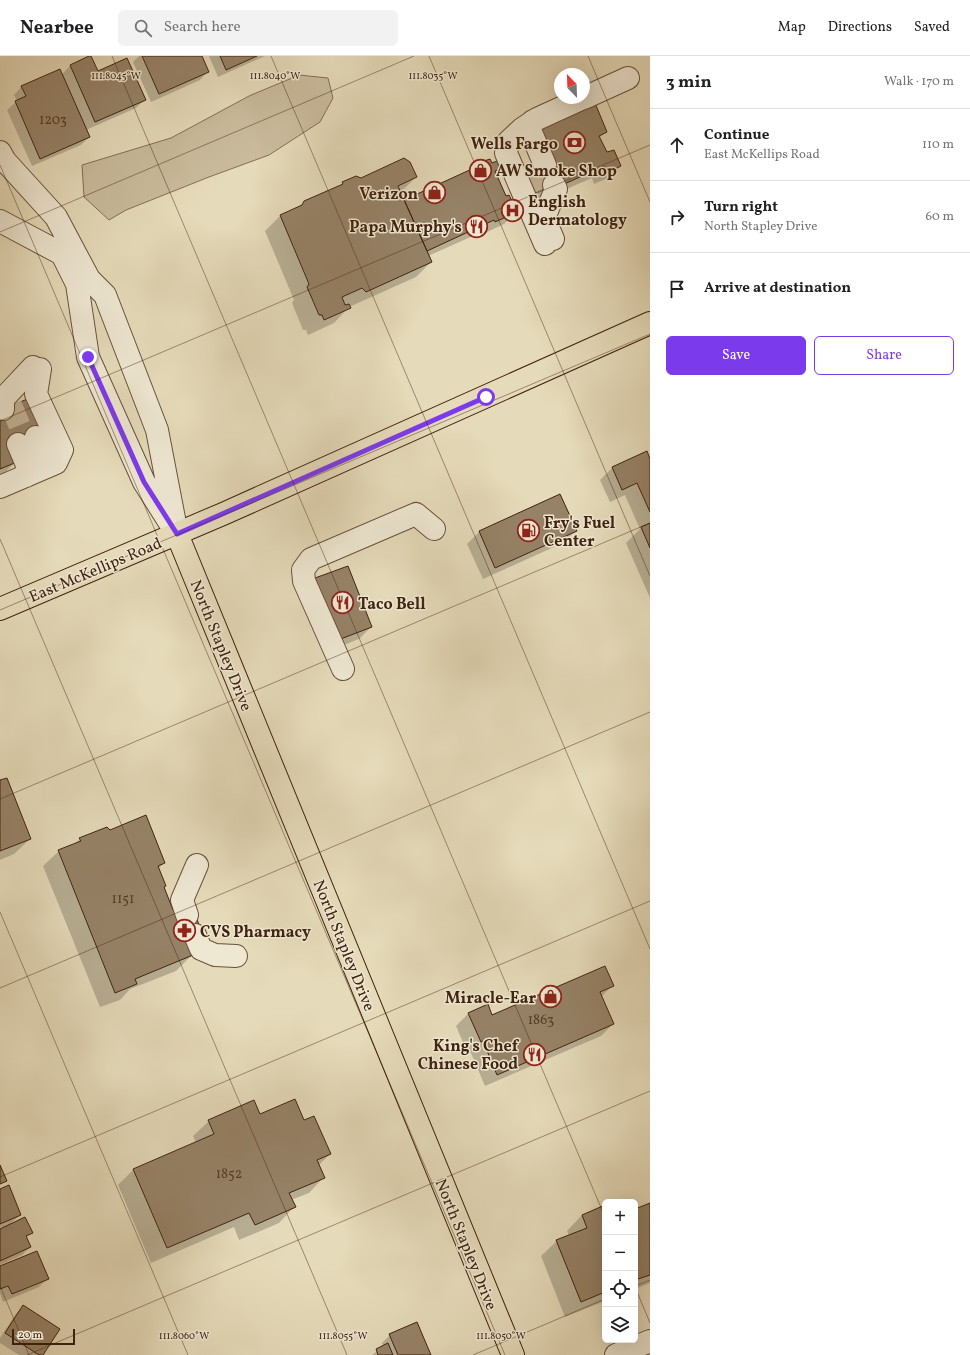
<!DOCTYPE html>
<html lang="en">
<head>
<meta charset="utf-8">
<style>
  body { margin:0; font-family:Vollkorn,serif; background:#f2f2f2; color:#202124 }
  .controls { position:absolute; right:12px; bottom:12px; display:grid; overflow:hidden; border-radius:6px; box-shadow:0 4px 16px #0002 }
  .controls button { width:36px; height:36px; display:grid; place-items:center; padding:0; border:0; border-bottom:1px solid #e0e0e0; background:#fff; color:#202124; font:20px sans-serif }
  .compass { position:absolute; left:554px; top:12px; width:36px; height:36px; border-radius:50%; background:#fff; box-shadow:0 4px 16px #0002; rotate:337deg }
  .scale { position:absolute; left:12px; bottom:10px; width:63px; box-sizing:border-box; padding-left:4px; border:2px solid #40230f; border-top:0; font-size:11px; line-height:14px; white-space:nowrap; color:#40230f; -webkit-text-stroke:3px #eee7d2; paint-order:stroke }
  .stop { position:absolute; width:12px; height:12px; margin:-9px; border:3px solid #7c3aed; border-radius:50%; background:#fff }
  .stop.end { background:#7c3aed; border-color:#fff; box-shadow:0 1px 4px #0008 }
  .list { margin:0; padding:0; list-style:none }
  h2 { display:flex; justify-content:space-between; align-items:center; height:52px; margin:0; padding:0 16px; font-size:17px }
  h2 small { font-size:13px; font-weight:400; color:#757577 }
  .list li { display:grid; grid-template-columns:26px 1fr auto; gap:12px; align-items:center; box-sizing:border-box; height:72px; padding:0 16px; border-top:1px solid #e0e0e0 }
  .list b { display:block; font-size:15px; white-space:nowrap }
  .list p { margin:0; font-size:13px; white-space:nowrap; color:#757577 }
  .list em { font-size:13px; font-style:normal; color:#757577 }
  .actions { display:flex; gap:8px; padding:12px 16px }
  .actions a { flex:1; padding:9px 0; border:1px solid #7c3aed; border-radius:6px; text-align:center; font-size:14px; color:#7c3aed }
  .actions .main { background:#7c3aed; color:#fff }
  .icon { flex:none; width:22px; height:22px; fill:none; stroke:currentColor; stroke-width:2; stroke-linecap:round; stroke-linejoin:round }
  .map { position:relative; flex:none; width:650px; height:1299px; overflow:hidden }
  header { display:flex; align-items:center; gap:24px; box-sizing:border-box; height:56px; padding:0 20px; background:#fff; border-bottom:1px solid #e0e0e0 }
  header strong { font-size:19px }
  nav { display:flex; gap:22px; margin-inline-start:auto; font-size:14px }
  .search { width:280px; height:36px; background:#f2f2f2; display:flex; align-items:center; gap:10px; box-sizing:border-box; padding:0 14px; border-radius:6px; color:#757577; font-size:15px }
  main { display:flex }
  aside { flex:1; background:#fff }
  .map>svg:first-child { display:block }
  .green { fill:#c9bb9c; stroke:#846f56 }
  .shadow { fill:#0003 }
  .building { fill:#968267; stroke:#40230f }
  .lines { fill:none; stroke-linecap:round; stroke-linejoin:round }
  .minor-tunnel { stroke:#c4b597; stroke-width:22; stroke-dasharray:22 11; stroke-linecap:butt }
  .minor-casing { stroke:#69513a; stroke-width:24 }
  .major-casing { stroke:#40230f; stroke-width:24 }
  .minor { stroke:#eee7d2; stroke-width:22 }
  .major { stroke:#e5dab9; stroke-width:22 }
  .route { stroke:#7c3aed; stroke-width:5 }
  .ticks { fill:none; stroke:#40230f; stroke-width:1; stroke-opacity:0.45 }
  .labels { text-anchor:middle; stroke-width:3; stroke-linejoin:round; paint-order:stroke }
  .number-label { font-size:14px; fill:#563b25 }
  .poi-label { font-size:16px; font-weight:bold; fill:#40230f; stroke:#eee7d2; text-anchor:end }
  .street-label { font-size:16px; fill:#40230f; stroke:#eee7d2 }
  .ticks-label { font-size:10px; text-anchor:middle; fill:#40230f; stroke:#eee7d2; stroke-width:3; stroke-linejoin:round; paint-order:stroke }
</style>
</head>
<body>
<header>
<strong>Nearbee</strong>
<div class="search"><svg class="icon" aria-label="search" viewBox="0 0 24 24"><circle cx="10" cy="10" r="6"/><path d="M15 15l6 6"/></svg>Search here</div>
<nav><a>Map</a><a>Directions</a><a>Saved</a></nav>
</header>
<main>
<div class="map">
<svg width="650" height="1299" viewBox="0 0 650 1299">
  <rect width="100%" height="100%" fill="#e5dab9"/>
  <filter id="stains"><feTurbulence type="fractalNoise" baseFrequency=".005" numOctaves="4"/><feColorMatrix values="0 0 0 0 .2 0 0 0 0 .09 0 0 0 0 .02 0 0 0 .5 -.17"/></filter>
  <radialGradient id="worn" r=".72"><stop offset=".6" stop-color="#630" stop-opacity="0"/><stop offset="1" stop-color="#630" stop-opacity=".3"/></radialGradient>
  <path class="green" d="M 299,19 L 328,22 L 333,42 L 320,66 L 269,99 L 209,121 L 126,154 L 109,164 L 84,141 L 82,109 L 171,82 L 249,40 Z"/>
  <path class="shadow" d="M 139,0 L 201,0 L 208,15 L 200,24 L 151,46 L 133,6 Z
    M 209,0 L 265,0 L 218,21 Z
    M 71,9 L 97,17 L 144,44 L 136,52 L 86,74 L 89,81 L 81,89 L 32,110 L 7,54 L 17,45 L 14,39 L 22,30 L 62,18 Z
    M 606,76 L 599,82 L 606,98 L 620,110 L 608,122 L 594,128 L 592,122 L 548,141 L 547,138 L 518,151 L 509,132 Z
    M 485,106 L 499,113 L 494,117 L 506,141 L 516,156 L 504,168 L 483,178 L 482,176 L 428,200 L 431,206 L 416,221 L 349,251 L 334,267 L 308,279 L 306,274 L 303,274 L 292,247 L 294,244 L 265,175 L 280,160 L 299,152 L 305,146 L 339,131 L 343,127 L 356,121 L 361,123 L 416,121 L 400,137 L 403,145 L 481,109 Z
    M 0,355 L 15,406 L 0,422 Z
    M 646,396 L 650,405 L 650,542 L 626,487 L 640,473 L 625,439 L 610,446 L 600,424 L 612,412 Z
    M 575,475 L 563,487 L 483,523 L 467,488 L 479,476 Z
    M 348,511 L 371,571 L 359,583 L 326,596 L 315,523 Z
    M 0,725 L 30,783 L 14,798 L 0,804 Z
    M 80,783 L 164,807 L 158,813 L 163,832 L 192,899 L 176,915 L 130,933 L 120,944 L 100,951 L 43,810 L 59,795 L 74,788 Z
    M 612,930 L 601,941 L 613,968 L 601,980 L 485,1030 L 471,997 L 468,998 L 456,970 L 468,958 L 487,950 L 491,960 Z
    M 259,1060 L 330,1098 L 319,1109 L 324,1121 L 309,1137 L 291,1144 L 294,1151 L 279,1167 L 239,1184 L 234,1171 L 151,1207 L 118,1129 L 133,1114 L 196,1087 L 193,1080 L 209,1065 Z
    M 0,1134 L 20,1159 L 9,1169 L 31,1176 L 26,1182 L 30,1191 L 22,1199 L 0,1209 L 0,1174 L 3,1172 L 3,1171 L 0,1172 Z
    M 650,1148 L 650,1227 L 635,1233 L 635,1154 Z
    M 605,1150 L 605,1245 L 565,1261 L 541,1200 L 557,1185 L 569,1180 L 567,1175 L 582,1159 Z
    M 0,1211 L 47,1223 L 39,1231 L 3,1246 L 0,1237 Z
    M 23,1250 L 42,1299 L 19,1299 L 0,1287 L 0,1282 L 15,1259 Z
    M 390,1279 L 430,1299 L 372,1299 L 383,1291 L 382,1287 Z"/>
  <path class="building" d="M 89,0 L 91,0 L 98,15 L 127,2 L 146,44 L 95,66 L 70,9 Z
    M 142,0 L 202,0 L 209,16 L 159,38 Z
    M 220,0 L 257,0 L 226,14 Z
    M 60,13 L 90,81 L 40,103 L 15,45 L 26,40 L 21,30 Z
    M 595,47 L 607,76 L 599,80 L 607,96 L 614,94 L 621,110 L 607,117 L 604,110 L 560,130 L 559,126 L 530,139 L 521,119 L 550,106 L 539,74 Z
    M 404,102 L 410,106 L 417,121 L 398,130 L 432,206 L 366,236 L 362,232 L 342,241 L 345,249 L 349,248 L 351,252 L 324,264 L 322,259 L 319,259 L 307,231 L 309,228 L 280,159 L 302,149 L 304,145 L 343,128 L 342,126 L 356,120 L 361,122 Z
    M 490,103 L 492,107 L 497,105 L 500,113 L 495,115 L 506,140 L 509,139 L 517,156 L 495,166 L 494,164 L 427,195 L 404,144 L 485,107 L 484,105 Z
    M 30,342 L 44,378 L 17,406 L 0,413 L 0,354 Z
    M 647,395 L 650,403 L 650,456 L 637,427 L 622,434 L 612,411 Z
    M 560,438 L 577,475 L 495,512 L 479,475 Z
    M 650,467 L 650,492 L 641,471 Z
    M 348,510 L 372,571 L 338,584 L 315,522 Z
    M 7,722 L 31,783 L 0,795 L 0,724 Z
    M 146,759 L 165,807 L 158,810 L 166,830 L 164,831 L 173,854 L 176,853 L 194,856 L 202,876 L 186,882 L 193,899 L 135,923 L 137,928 L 115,937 L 58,794 L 81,785 L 79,782 L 107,771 L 110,774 Z
    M 605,910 L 614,930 L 600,936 L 614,968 L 497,1019 L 483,985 L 481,986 L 468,957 L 488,948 L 492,959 Z
    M 295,1043 L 304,1064 L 314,1060 L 331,1098 L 317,1104 L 325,1122 L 289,1137 L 296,1151 L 255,1169 L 249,1157 L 167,1192 L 133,1113 L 214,1078 L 208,1064 L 254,1044 L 260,1058 Z
    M 0,1109 L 7,1125 L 0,1128 Z
    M 9,1129 L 21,1159 L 0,1168 L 0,1133 Z
    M 650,1147 L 650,1219 L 635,1224 L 635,1153 Z
    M 605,1149 L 605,1236 L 581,1246 L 556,1184 L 587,1172 L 582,1159 Z
    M 25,1161 L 33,1177 L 26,1180 L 31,1191 L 0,1205 L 0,1173 Z
    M 37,1195 L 49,1223 L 12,1238 L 8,1230 L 0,1233 L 0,1210 Z
    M 23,1249 L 60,1273 L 43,1299 L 39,1299 L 5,1277 Z
    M 417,1266 L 431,1299 L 398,1299 L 389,1278 Z
    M 388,1287 L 393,1299 L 378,1299 L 376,1293 Z"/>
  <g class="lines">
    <path class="minor-tunnel" d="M 530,115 L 539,135
      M 11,349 L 26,385"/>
    <defs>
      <path id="minor" d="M 584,42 L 628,22
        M 533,65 L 530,74 L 545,109
        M 0,96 L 5,105 L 56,161 L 89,223 L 105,239 L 157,374 L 177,478
        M 0,165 L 62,198 L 77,228 L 88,301 L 144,426 L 170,467
        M 553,183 L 544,162 L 556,133 L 554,129
        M 545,188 L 506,97 L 508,86 L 522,73 L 537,63 L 583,42
        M 3,353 L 3,343 L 33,311
        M 36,381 L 46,403 L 46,411
        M 18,388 L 27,409 L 26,420
        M 0,431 L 56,407 L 62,394 L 36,338 L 40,313
        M 343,613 L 304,525 L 303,514 L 311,503 L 416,458 L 434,473
        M 187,859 L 182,844 L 197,809
        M 195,879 L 201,893 L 215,899 L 236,900
        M 616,1299 L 650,1285"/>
      <path id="major" d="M 177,478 L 513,1299
        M 0,553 L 223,458 L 650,267"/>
    </defs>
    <use href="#minor" class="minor-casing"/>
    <use href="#major" class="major-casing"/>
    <use href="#minor" class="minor"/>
    <use href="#major" class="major"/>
  </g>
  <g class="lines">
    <path class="route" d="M 88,301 L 144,426 L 177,478 L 486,341"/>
  </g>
  <path class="ticks" d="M 112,0 L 605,1161M 271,0 L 650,893M 429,0 L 650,520M 588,0 L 650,146M 0,109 L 505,1299M 0,176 L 414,0M 0,365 L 650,89M 0,483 L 347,1299M 0,554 L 650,278M 0,743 L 650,467M 0,856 L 188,1299M 0,932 L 650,656M 0,1121 L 650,845M 0,1230 L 29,1299M 635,1230 L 650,1224M 635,1231 L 650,1267M 27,1299 L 650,1035M 473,1299 L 605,1243"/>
  <defs>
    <symbol id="bank-ring" viewBox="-11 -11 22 22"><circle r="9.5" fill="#eee7d2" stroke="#8f2418" stroke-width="1.5"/><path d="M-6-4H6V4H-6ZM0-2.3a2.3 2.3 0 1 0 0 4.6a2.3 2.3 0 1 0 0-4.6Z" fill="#8f2418"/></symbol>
    <symbol id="shop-ring" viewBox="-11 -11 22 22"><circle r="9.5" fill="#eee7d2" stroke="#8f2418" stroke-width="1.5"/><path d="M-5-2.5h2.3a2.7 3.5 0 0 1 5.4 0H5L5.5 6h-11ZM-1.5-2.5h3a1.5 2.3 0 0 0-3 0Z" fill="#8f2418"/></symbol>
    <symbol id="hospital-ring" viewBox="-11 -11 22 22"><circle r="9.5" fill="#eee7d2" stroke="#8f2418" stroke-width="1.5"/><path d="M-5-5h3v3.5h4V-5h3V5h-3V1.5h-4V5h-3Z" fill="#8f2418"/></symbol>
    <symbol id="restaurant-ring" viewBox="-11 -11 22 22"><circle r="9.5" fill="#eee7d2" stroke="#8f2418" stroke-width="1.5"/><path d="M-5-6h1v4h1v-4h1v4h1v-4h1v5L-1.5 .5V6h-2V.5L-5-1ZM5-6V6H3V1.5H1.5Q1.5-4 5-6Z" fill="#8f2418"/></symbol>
    <symbol id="fuel-ring" viewBox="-11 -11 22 22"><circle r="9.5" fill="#eee7d2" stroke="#8f2418" stroke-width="1.5"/><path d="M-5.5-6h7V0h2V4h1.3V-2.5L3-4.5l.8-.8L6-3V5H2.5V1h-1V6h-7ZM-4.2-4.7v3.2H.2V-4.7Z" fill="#8f2418"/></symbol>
    <symbol id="pharmacy-ring" viewBox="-11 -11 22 22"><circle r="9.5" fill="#eee7d2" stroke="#8f2418" stroke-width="1.5"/><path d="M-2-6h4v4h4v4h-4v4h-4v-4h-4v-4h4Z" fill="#8f2418"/></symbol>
  </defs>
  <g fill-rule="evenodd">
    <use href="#bank-ring" x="562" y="74" width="25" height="25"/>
    <use href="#shop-ring" x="468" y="102" width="25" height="25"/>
    <use href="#shop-ring" x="422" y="124" width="25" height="25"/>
    <use href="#hospital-ring" x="500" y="142" width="25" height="25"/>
    <use href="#restaurant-ring" x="464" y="158" width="25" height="25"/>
    <use href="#fuel-ring" x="516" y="462" width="25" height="25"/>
    <use href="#restaurant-ring" x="330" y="534" width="25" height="25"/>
    <use href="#pharmacy-ring" x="172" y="862" width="25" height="25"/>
    <use href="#shop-ring" x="538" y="928" width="25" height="25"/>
    <use href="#restaurant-ring" x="522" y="986" width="25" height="25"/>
  </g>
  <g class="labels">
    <g class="number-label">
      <text x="53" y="68">1203</text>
      <text x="123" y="847">1151</text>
      <text x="541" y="968">1863</text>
      <text x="229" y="1122">1852</text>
    </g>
    <g class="poi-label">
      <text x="558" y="93">Wells Fargo</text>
      <text x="496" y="120" text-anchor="start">AW Smoke Shop</text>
      <text x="418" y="143">Verizon</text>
      <text x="528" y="151" text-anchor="start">English<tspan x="528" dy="18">Dermatology</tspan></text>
      <text x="462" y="176">Papa Murphy's</text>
      <text x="544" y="472" text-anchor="start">Fry's Fuel<tspan x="544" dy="18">Center</tspan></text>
      <text x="358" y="553" text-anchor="start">Taco Bell</text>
      <text x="200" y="881" text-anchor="start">CVS Pharmacy</text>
      <text x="536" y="947">Miracle-Ear</text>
      <text x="518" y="995">King's Chef<tspan x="518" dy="18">Chinese Food</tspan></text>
    </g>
    <g class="street-label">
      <text transform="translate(95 513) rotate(-23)" y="6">East McKellips Road</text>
      <text transform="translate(222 589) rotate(68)" y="6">North Stapley Drive</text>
      <text transform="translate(345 889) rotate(68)" y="6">North Stapley Drive</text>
      <text transform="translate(467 1188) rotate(68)" y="6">North Stapley Drive</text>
    </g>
  </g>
  <g class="ticks-label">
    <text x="116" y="23">111.8045°W</text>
    <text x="275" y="23">111.8040°W</text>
    <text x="433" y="23">111.8035°W</text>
    <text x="184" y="1283">111.8060°W</text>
    <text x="343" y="1283">111.8055°W</text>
    <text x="501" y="1283">111.8050°W</text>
  </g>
  <rect width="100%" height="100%" filter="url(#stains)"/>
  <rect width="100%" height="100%" fill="url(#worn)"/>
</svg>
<div class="controls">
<button>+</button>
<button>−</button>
<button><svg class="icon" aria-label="locate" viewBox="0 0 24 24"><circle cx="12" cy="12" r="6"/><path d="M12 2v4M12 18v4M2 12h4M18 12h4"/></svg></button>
<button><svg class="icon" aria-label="layers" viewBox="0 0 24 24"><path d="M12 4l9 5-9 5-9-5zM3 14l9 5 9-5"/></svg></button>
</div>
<svg class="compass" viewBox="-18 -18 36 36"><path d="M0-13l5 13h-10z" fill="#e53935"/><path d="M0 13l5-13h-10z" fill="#757577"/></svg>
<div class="scale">20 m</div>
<div class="stop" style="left:486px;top:341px"></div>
<div class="stop end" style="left:88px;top:301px"></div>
</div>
<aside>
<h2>3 min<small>Walk · 170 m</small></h2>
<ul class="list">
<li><svg class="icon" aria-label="ahead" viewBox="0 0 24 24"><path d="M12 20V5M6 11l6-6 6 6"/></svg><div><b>Continue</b><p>East McKellips Road</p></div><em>110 m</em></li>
<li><svg class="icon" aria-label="right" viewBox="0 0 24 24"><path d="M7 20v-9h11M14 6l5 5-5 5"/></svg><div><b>Turn right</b><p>North Stapley Drive</p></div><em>60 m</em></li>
<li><svg class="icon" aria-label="arrive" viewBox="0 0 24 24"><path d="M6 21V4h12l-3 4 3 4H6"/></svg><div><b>Arrive at destination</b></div></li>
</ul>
<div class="actions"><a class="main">Save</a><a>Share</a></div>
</aside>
</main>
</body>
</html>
